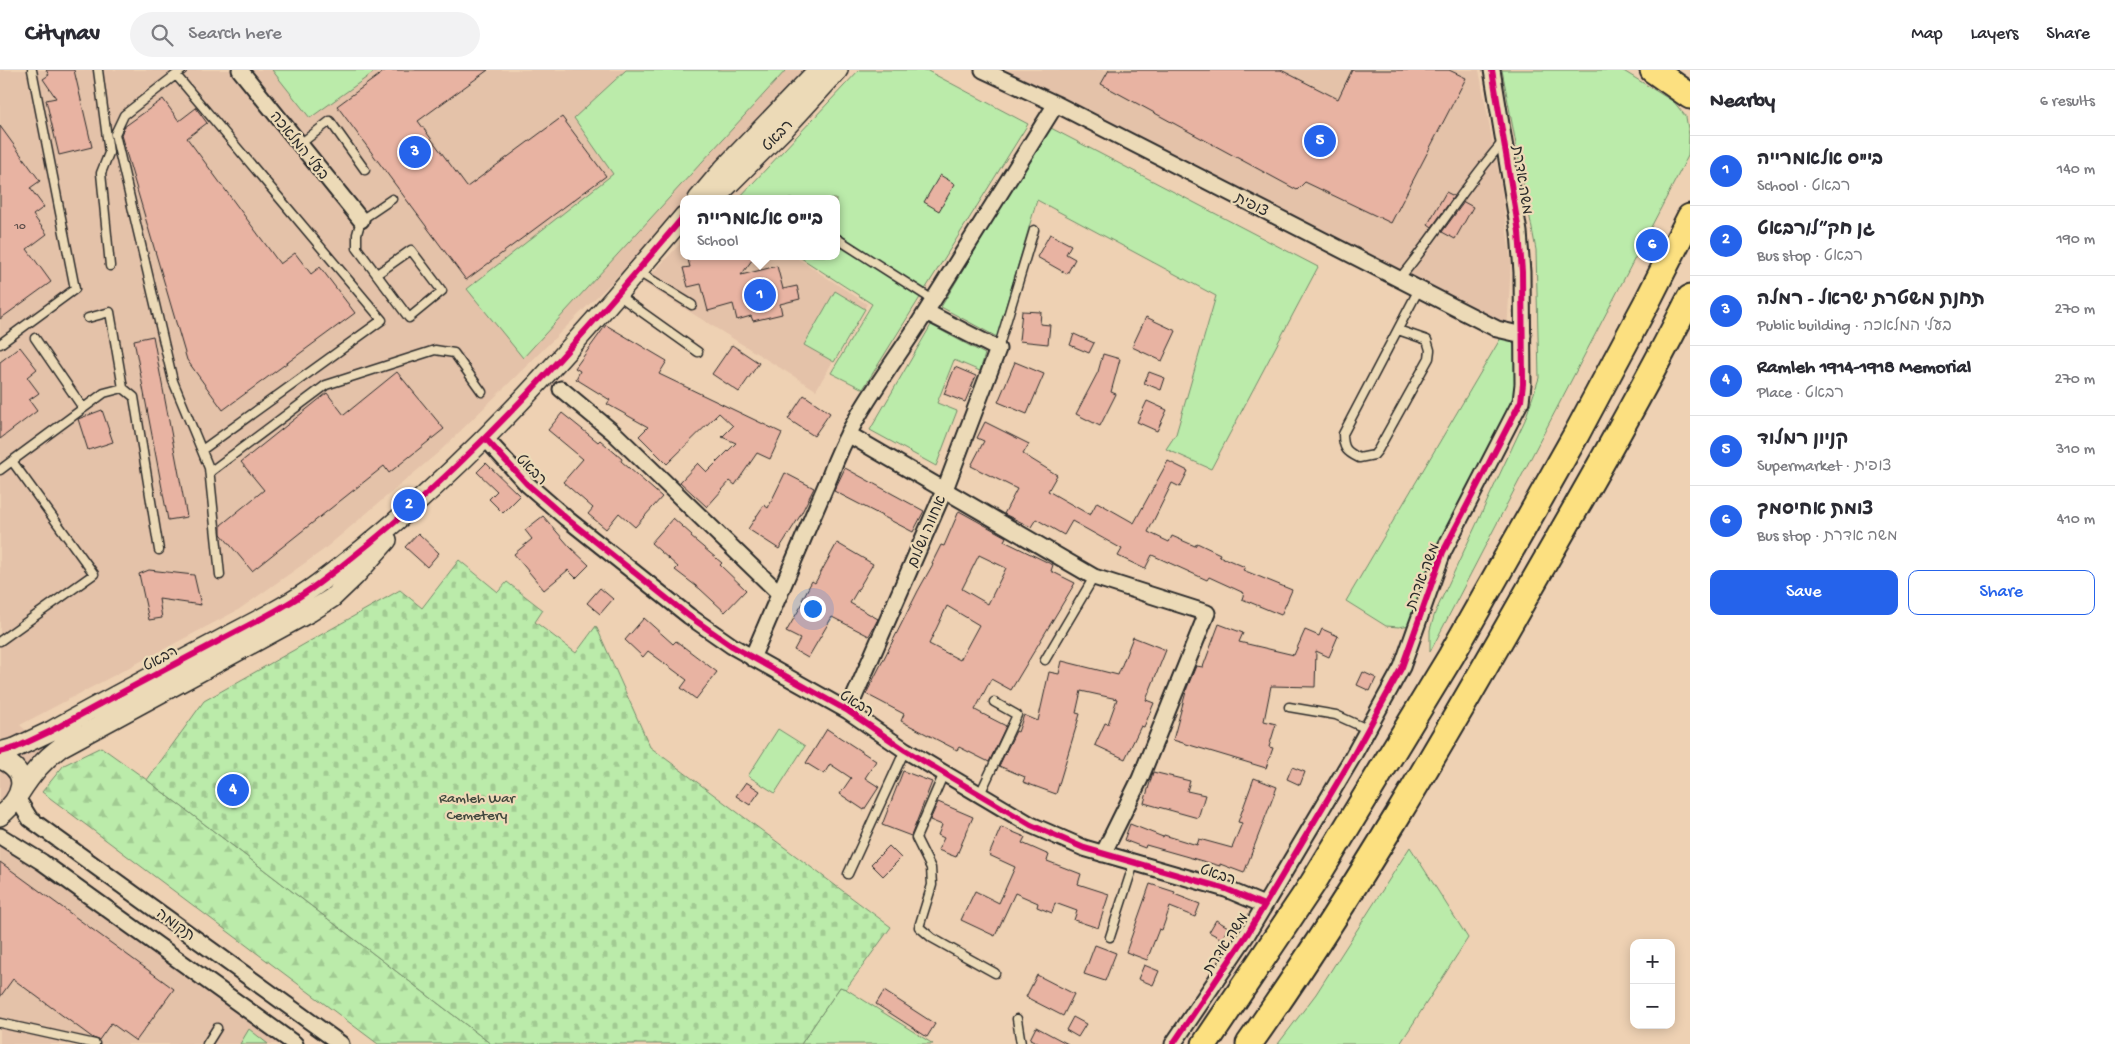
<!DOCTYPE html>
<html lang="en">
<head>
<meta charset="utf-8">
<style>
  body { margin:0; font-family:"Gochi Hand","Playpen Sans Hebrew",sans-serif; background:#f2f2f3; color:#2b2b33 }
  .controls { position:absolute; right:15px; bottom:15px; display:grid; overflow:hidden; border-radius:10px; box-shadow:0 2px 12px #0003 }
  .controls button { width:45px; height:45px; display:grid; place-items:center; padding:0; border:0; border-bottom:1px solid #e1e1e2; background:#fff; color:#2b2b33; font:25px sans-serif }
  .you { position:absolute; left:812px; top:538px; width:18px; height:18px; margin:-12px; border:4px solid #fff; border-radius:50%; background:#1a73e8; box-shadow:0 0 0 8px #1a73e833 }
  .badge { display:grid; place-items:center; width:32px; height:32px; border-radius:50%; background:#2563eb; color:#fff; font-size:16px; font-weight:700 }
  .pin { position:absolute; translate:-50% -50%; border:2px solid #fff; box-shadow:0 1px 5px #0006 }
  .popup { position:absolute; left:680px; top:125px; width:160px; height:65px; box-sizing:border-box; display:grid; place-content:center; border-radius:10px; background:#fff; filter:drop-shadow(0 1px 4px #0005); font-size:16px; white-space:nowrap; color:#7c7c81 }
  .popup b { font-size:19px; color:#2b2b33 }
  .popup::after { content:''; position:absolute; left:50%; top:100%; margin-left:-10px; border:10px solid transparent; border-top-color:#fff }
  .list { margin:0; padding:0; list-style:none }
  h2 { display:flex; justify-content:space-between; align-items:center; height:65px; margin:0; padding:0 20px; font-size:21px }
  h2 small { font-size:16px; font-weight:400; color:#7c7c81 }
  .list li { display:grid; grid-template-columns:32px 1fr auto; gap:15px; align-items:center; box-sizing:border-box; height:70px; padding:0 20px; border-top:1px solid #e1e1e2 }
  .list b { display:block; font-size:19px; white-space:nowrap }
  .list p { margin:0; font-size:16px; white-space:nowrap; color:#7c7c81 }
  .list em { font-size:16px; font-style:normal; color:#7c7c81 }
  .actions { display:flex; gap:10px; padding:15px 20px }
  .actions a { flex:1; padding:11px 0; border:1px solid #2563eb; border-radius:10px; text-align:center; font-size:18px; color:#2563eb }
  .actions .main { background:#2563eb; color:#fff }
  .icon { flex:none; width:28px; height:28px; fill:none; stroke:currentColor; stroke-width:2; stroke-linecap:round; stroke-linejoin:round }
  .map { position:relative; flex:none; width:1690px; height:974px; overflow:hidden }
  header { display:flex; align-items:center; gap:30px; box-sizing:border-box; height:70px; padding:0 25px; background:#fff; border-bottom:1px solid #e1e1e2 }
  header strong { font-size:24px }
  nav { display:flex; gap:28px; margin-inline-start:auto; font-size:18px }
  .search { width:350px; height:45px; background:#f2f2f3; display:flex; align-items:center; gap:12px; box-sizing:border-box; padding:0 18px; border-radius:28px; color:#7c7c81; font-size:19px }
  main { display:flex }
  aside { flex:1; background:#fff }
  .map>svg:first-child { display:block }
  .built { fill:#e4c2a9 }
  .grass { fill:#bbebaa; stroke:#738b6a }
  .forest { fill:url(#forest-firs); stroke:#738b6a }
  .cemetery { fill:url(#cemetery-stones); stroke:#738b6a }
  .building { fill:#e8b3a2; stroke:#2b2b2b; fill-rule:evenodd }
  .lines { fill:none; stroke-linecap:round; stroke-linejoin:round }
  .service-casing { stroke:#2b2b2b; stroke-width:11 }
  .minor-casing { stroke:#2b2b2b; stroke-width:19 }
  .tertiary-casing { stroke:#2b2b2b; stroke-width:22 }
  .trunk-casing { stroke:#2b2b2b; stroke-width:29 }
  .service { stroke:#ecdab7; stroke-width:8 }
  .minor { stroke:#ecdab7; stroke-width:15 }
  .tertiary { stroke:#ecdab7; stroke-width:19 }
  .trunk { stroke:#fce080; stroke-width:25 }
  .cycleway-casing { stroke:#ecdab7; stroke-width:9 }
  .cycleway { stroke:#d6006c; stroke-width:6 }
  .labels { text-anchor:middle; stroke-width:4.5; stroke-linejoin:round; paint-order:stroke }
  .number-label { font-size:12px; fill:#5a4d49 }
  .street-label { font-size:15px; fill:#2b2b2b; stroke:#ecdab7 }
  .park-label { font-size:15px; fill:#41483e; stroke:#ecdab7 }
</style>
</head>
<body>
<header>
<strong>Citynav</strong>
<div class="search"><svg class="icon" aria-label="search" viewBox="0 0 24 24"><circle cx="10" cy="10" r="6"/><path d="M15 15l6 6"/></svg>Search here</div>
<nav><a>Map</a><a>Layers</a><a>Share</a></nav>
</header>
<main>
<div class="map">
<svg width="1690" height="974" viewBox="0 0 1690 974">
  <defs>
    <pattern id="forest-firs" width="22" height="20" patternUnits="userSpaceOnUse" patternTransform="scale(1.25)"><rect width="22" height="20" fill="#bbebaa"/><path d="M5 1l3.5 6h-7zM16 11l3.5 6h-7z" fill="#a1ca92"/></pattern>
    <pattern id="cemetery-stones" width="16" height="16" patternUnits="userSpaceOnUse" patternTransform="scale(1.25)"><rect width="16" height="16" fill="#bbebaa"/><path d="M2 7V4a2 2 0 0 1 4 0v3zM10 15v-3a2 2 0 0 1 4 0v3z" fill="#a1ca92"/></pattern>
  </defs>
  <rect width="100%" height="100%" fill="#eed1b3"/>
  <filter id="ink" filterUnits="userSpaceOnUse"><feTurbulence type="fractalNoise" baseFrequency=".02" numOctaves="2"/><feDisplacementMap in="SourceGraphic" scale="10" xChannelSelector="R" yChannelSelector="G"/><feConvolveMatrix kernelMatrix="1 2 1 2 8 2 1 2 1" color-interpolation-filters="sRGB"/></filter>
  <g filter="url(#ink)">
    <path class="built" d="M 0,0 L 827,0 L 697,129 L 684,129 L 684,141 L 440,381 L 322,481 L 238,540 L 20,655 L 58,690 L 0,757 Z
      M 992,0 L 1479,0 L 1501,116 L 1511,192 L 1507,262 Z
      M 684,170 L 684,186 L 794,186 L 867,234 L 816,320 L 643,213 Z
      M 0,772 L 111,848 L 286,974 L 0,974 Z"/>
    <path class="grass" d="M 272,0 L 377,0 L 310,48 Z
      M 626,0 L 786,0 L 523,288 L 467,219 L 613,104 L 574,48 Z
      M 859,0 L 926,0 L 1028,54 L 863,319 L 831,303 L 872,234 L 798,186 L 836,186 L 836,129 L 738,129 Z
      M 1502,0 L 1622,0 L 1674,32 L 1686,47 L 1689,65 L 1688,86 L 1430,582 L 1430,560 L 1435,543 L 1525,350 L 1539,308 L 1536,180 Z
      M 1049,57 L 1318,197 L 1211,399 L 1166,379 L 1176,364 L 1216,226 L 1037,130 L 997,267 L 941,237 Z
      M 835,221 L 865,239 L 834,292 L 804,275 Z
      M 931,255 L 985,284 L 980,301 L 954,290 L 937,333 L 957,341 L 936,396 L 870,360 Z
      M 1502,266 L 1516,274 L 1518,319 L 1512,339 L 1415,554 L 1399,557 L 1386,556 L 1346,531 Z
      M 778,659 L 805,676 L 775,723 L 748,706 Z
      M 1410,777 L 1468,868 L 1400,974 L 1278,974 L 1316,924 Z
      M 840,917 L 846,919 L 933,974 L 801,974 Z
      M 249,959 L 268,974 L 240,974 Z"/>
    <path class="forest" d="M 101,677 L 147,710 L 491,974 L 378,974 L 42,722 L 64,695 Z"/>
    <path class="cemetery" d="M 459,490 L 498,522 L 507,512 L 543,540 L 535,552 L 576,583 L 596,556 L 650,677 L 891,857 L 846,919 L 840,917 L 801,974 L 491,974 L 147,710 L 204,631 L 400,520 L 422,538 Z"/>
    <path class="building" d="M 46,0 L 74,0 L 92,77 L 59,85 L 46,30 L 56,28 L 43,9 L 49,5 Z
      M 386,0 L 488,0 L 418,51 L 467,117 L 562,47 L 606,106 L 466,210 L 337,36 Z
      M 1109,0 L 1281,0 L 1338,29 L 1352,0 L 1449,0 L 1466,8 L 1391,153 L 1305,112 L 1297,120 L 1101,14 Z
      M 163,29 L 179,51 L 196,38 L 207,53 L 187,68 L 280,194 L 295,183 L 311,204 L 320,197 L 355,243 L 223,340 L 187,290 L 121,65 L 124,57 Z
      M 0,56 L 40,111 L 30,118 L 44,137 L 33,145 L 47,164 L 27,179 L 51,212 L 0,249 Z
      M 940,105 L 955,114 L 939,141 L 924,132 Z
      M 1446,122 L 1454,126 L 1432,157 L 1428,154 Z
      M 1464,132 L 1473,137 L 1455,169 L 1442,162 Z
      M 1050,164 L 1071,175 L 1066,184 L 1075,189 L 1067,204 L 1037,187 Z
      M 687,186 L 755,186 L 741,205 L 777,196 L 783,219 L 797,216 L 800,229 L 780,234 L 782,244 L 753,251 L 751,246 L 737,250 L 733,234 L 708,241 L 701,214 L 688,217 L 683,198 L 690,197 Z
      M 1022,241 L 1041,242 L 1040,254 L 1050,255 L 1048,274 L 1019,271 Z
      M 1146,247 L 1176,261 L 1162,291 L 1132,277 Z
      M 606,255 L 667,291 L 659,304 L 782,363 L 770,389 L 757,383 L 735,415 L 730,411 L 707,437 L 680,412 L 698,393 L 707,402 L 736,373 L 722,367 L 733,356 L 719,343 L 667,394 L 639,366 L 648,357 L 607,334 L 610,330 L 576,309 L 580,301 L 575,298 Z
      M 1074,264 L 1094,273 L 1089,283 L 1070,275 Z
      M 153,266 L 187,447 L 168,450 L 134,270 Z
      M 732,275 L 759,293 L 739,322 L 712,304 Z
      M 20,277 L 37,299 L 27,307 L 39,323 L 29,330 L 37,341 L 0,369 L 0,292 Z
      M 1103,284 L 1120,289 L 1111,322 L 1116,324 L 1100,356 L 1076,344 L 1098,302 Z
      M 1015,292 L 1044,304 L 1027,344 L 998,332 Z
      M 955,297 L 976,306 L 965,332 L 944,324 Z
      M 397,302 L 444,359 L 389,403 L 384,396 L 252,501 L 221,464 L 221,455 L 264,420 L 241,392 L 327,323 L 344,345 Z
      M 1149,302 L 1165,308 L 1161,320 L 1144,313 Z
      M 804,325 L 830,343 L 814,366 L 788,349 Z
      M 1147,331 L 1167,340 L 1157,361 L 1137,352 Z
      M 102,340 L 113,372 L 88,380 L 78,349 Z
      M 562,343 L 598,372 L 600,370 L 622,389 L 621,391 L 662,427 L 635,457 L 619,443 L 606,459 L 588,444 L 593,438 L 563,412 L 583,389 L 548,360 Z
      M 985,352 L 1029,374 L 1023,384 L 1057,405 L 1048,421 L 1090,445 L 1097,432 L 1134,453 L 1168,391 L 1188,401 L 1180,417 L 1172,413 L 1148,462 L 1169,472 L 1172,466 L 1195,476 L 1197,473 L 1220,484 L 1219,486 L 1245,497 L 1243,500 L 1292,520 L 1281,545 L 1242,529 L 1244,523 L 1209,507 L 1207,510 L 1152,485 L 1145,499 L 1118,486 L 1122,479 L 1072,451 L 1064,465 L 1036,449 L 1031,457 L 1004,444 L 1017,419 L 971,396 L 984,371 L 977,368 Z
      M 486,393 L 520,426 L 503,443 L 489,429 L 497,421 L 477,402 Z
      M 845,398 L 924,441 L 913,462 L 834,421 Z
      M 785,403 L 814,418 L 800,446 L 779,479 L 748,459 L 764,435 L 768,438 Z
      M 959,441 L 1006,467 L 1004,471 L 1053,495 L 1051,501 L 1075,513 L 1011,620 L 991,609 L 975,640 L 1006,656 L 989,692 L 959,677 L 957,680 L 901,651 L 904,644 L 866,624 L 918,521 L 933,494 L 932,493 L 941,475 L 944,476 ZM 979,485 L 1006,498 L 988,534 L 962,519 ZM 947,536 L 979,555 L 960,590 L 929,574 Z
      M 543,446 L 570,477 L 589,495 L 576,508 L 568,500 L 544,520 L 514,484 L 532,469 L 525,460 Z
      M 673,448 L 692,465 L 691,467 L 722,493 L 720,495 L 746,520 L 725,542 L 700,519 L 675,500 L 678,497 L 651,473 Z
      M 418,463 L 439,483 L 427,497 L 405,477 Z
      M 837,473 L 873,494 L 850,533 L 878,549 L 869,566 L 832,547 L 808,588 L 794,580 L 800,569 L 786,562 L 804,531 L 802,530 L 812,511 L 815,513 Z
      M 149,500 L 194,505 L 201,535 L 159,529 L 162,548 L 149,550 L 139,504 Z
      M 600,518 L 613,529 L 600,544 L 587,533 Z
      M 644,548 L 673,574 L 676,571 L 717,602 L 696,629 L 681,618 L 687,610 L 648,581 L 643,587 L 625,570 Z
      M 1219,554 L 1243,563 L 1239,572 L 1294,585 L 1305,560 L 1319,566 L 1322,559 L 1338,566 L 1329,587 L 1316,581 L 1315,617 L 1271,616 L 1264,651 L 1276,654 L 1269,677 L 1273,678 L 1266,698 L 1173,670 L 1187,618 L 1196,596 L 1203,597 Z
      M 1133,567 L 1166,580 L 1146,630 L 1154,633 L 1144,657 L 1141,656 L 1125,689 L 1095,675 L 1105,653 L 1108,654 L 1117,629 L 1081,621 L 1076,643 L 1080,644 L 1056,724 L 1023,712 L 1025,707 L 999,696 L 1016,661 L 1018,662 L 1024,645 L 1038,651 L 1049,602 L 1059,604 L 1062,591 L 1118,605 Z
      M 1363,602 L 1376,608 L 1370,621 L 1357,615 Z
      M 827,659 L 876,691 L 865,708 L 879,717 L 864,740 L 840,724 L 851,708 L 830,694 L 824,704 L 806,693 Z
      M 1292,697 L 1305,702 L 1300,715 L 1287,709 Z
      M 903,701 L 932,712 L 911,766 L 882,755 Z
      M 1153,702 L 1190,711 L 1187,721 L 1205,725 L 1198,748 L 1144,733 Z
      M 1254,708 L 1277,717 L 1244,803 L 1220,794 L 1220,796 L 1146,775 L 1145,778 L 1124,770 L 1130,754 L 1163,767 L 1164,765 L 1197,775 L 1199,769 L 1232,778 L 1242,753 L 1238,752 Z
      M 746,712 L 760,721 L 750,735 L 736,726 Z
      M 938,732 L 973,747 L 956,787 L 938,780 L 944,768 L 938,765 L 942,755 L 930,750 Z
      M 1001,757 L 1025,767 L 1022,773 L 1049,785 L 1047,791 L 1081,804 L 1078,814 L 1109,824 L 1098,858 L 1074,850 L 1077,841 L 1055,833 L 1052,843 L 1037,837 L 1038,833 L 1015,823 L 995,866 L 961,850 L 975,821 L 999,833 L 1015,797 L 989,785 Z
      M 889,776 L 901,788 L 883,806 L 871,794 Z
      M 0,792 L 174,919 L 136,971 L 111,953 L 99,970 L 93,968 L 13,909 L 0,927 Z
      M 1150,814 L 1175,822 L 1174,824 L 1200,834 L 1195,847 L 1170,837 L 1162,860 L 1159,859 L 1147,890 L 1126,882 Z
      M 1216,850 L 1228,857 L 1222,869 L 1209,862 Z
      M 1095,875 L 1116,883 L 1105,911 L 1084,904 Z
      M 1144,895 L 1159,901 L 1153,915 L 1138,909 Z
      M 1037,905 L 1074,924 L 1063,946 L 1026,927 Z
      M 884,921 L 935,954 L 927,967 L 876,934 Z
      M 1073,947 L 1086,954 L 1078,967 L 1066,960 Z
      M 1036,957 L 1068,974 L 1040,974 L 1030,969 Z"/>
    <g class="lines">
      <defs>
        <path id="service" d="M 98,0 L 109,83 L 101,103 L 110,196
          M 182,0 L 124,45 L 115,64 L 173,311 L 209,398 L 220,505
          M 176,5 L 382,250 L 202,380
          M 300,74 L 330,51 L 365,100
          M 836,168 L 933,230
          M 637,201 L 692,235
          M 377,204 L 411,180 L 442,221 L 409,248 L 357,178 L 357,164 L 361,150 L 392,129
          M 1399,209 C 1436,165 1465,115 1503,72
          M 618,225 L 698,282
          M 88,248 L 110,242 L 123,318
          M 1398,260 L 1427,270 L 1430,280 L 1429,288 L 1378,380 L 1374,385 L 1359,388 C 1347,382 1343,379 1343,364 L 1419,219
          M 35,268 L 83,338
          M 0,274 L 75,219 L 32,0
          M 998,279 L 1034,160
          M 12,391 L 104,323 L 123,318 L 134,327 L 159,480
          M 0,400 L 12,391 L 94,504 L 0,571
          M 210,402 L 326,315 L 435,280 L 454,283 L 482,322
          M 1045,590 L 1094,507
          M 1289,637 L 1336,645 L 1367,659
          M 944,703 L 916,768 L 931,798 L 932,815 L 919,857 L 932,868 L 995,903
          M 980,724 L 1017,645 L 994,632
          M 848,804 L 905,680
          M 1110,867 L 1134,793
          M 1017,949 L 1021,974
          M 0,953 L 95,974
          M 207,974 L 217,958"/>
        <path id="minor" d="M 240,0 L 361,150
          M 983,0 L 1056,34 L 1497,259 L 1523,265
          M 561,319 L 614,363 L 780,524
          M 848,364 L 1094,507 L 1207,543 L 1140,709 L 1103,784
          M 486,369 L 527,414 L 566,448 L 689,546 L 732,576 L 848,641 L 905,680 L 1031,755 L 1084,778 L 1226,819 L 1264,835
          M 752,588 L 830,406 C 849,350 887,303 919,253 C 965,180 1010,107 1056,34
          M 848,641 L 947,414 L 998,279 L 926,242
          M 17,728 L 30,749 L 341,974
          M 0,766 L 42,792 L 295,974
          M 1173,974 L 1248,863 L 1352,688 L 1402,597 L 1443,482 L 1521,331 L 1523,314 L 1522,202 L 1519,162 L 1492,0"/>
        <path id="tertiary" d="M 698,129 L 724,98 L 818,0
          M 714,129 L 785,58 L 838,0
          M 0,682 L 15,678 L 51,661 C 105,631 160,602 215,573 C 250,554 287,537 319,513 C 458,410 573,278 684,146
          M 0,689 C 33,702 22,728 0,746
          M 19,724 C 32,704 43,690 61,677 L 310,542 L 332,528 L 355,506 L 387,470"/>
        <path id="trunk" d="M 1653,0 L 1690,26
          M 1205,974 L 1313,813 L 1451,586 L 1577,363 L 1648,230 L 1690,147
          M 1249,974 C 1352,828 1442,673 1530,518 C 1585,422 1640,327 1690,228"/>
      </defs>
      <use href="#service" class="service-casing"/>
      <use href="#minor" class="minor-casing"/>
      <use href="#tertiary" class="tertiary-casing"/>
      <use href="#trunk" class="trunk-casing"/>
      <use href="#service" class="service"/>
      <use href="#minor" class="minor"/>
      <use href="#tertiary" class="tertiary"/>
      <use href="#trunk" class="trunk"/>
      <defs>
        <path id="cycleway" d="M 486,369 L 527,414 L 566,448 L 689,546 L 732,576 L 848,641 L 905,680 L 1031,755 L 1084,778 L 1226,819 L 1264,835
          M 0,682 L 15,678 L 51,661 C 105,631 160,602 215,573 C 250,554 287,537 319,513 C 458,410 573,278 684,146
          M 1173,974 L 1248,863 L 1352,688 L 1402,597 L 1443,482 L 1521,331 L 1523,314 L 1522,202 L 1519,162 L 1492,0"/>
      </defs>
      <use href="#cycleway" class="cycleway-casing"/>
      <use href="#cycleway" class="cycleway"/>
    </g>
  </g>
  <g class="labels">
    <g class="number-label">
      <text x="20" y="159">10</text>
    </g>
    <g class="street-label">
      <text transform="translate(777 65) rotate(-46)" y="5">רבאט</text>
      <text transform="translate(300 75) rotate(51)" y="5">בעלי המלאכה</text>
      <text transform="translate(1523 110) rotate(81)" y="5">משה אדרת</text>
      <text transform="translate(1252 134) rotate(27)" y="5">צופית</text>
      <text transform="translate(532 399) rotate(45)" y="5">רבאט</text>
      <text transform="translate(926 461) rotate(-67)" y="5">אחווה ושלום</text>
      <text transform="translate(1422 506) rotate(-69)" y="5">משה אדרת</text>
      <text transform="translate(160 588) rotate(-28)" y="5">רבאט</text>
      <text transform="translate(857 633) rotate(32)" y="5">רבאט</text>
      <text transform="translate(1218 804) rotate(19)" y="5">רבאט</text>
      <text transform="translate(176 854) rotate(36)" y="5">תקומה</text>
      <text transform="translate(1225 873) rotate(-57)" y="5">משה אדרת</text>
    </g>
    <g class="park-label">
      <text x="477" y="732">Ramleh War<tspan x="477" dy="17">Cemetery</tspan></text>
    </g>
  </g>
</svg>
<div class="controls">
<button>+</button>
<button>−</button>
</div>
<div class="you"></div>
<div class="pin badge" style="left:760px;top:225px">1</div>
<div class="popup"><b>בי&quot;ס אלאמרייה</b>School</div>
<div class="pin badge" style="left:409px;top:435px">2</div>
<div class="pin badge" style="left:415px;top:82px">3</div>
<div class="pin badge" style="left:233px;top:720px">4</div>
<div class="pin badge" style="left:1320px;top:71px">5</div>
<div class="pin badge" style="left:1652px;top:175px">6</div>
</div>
<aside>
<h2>Nearby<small>6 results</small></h2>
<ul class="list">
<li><span class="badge">1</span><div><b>בי&quot;ס אלאמרייה</b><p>School · רבאט</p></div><em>140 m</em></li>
<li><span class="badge">2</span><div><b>גן חק״ל/רבאט</b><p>Bus stop · רבאט</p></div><em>190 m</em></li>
<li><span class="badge">3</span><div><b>תחנת משטרת ישראל - רמלה</b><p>Public building · בעלי המלאכה</p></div><em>270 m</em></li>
<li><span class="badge">4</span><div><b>Ramleh 1914-1918 Memorial</b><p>Place · רבאט</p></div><em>270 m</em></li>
<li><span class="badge">5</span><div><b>קניון רמלוד</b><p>Supermarket · צופית</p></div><em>310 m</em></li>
<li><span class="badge">6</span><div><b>צומת אחיסמך</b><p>Bus stop · משה אדרת</p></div><em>410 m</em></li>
</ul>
<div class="actions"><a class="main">Save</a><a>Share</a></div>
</aside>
</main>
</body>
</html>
